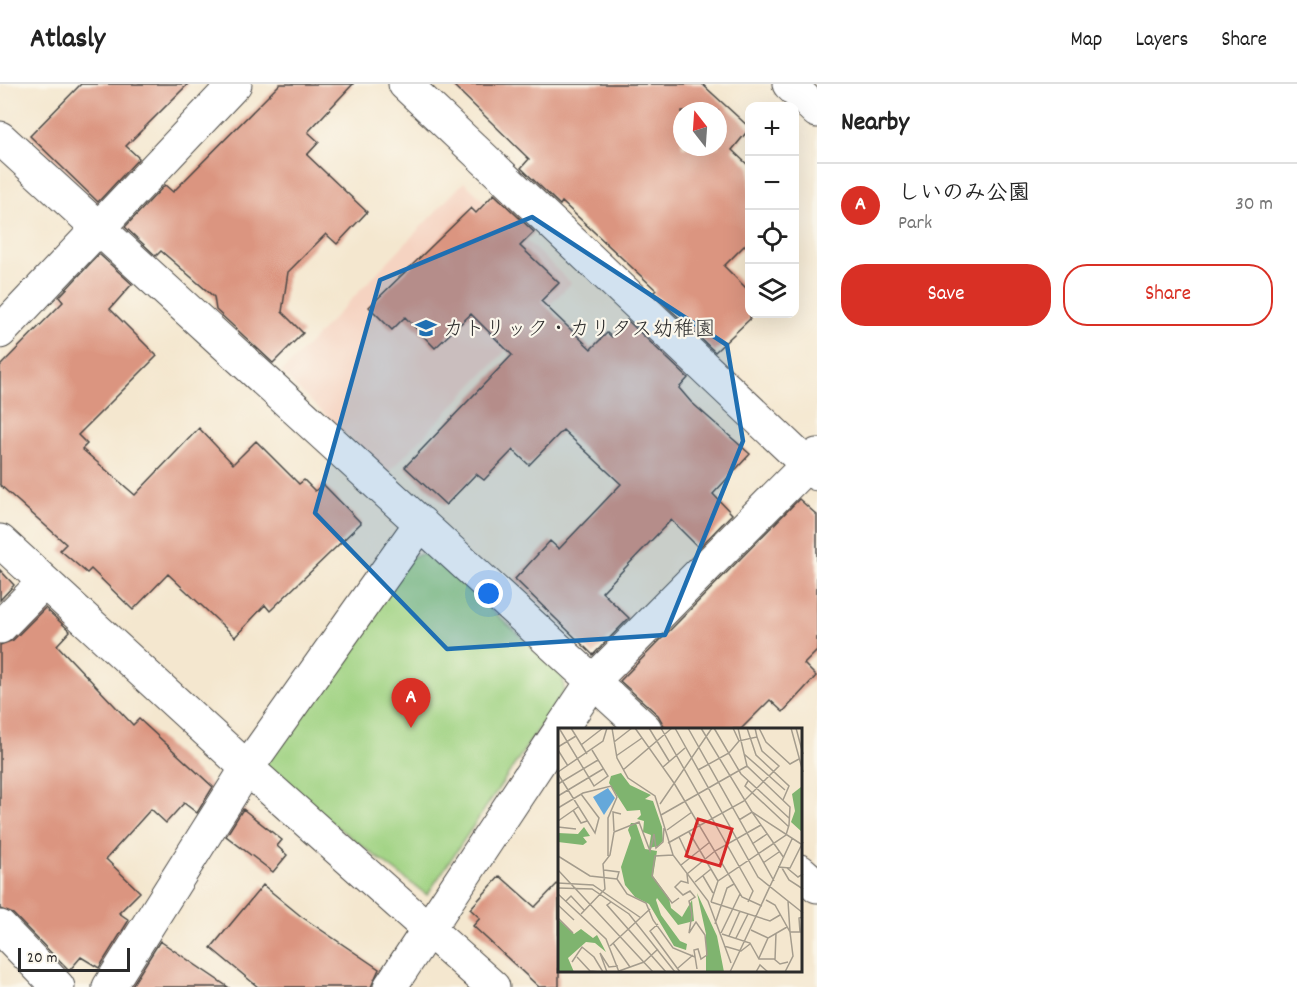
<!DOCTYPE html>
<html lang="en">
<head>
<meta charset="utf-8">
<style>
  body { margin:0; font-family:Dekko,"Klee One",sans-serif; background:#f2f2f2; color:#222 }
  .controls { position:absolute; right:18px; top:18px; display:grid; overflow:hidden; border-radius:12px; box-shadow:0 6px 24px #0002 }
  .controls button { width:54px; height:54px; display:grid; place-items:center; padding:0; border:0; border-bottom:2px solid #e0e0e0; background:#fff; color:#222; font:30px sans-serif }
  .compass { position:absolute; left:673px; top:18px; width:54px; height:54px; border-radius:50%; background:#fff; box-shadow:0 6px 24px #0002; rotate:343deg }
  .scale { position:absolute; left:18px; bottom:15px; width:112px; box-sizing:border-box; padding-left:6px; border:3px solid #2b2b2b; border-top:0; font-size:16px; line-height:21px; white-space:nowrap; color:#2b2b2b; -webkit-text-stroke:4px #fbf7ec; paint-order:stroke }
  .you { position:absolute; left:489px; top:510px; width:21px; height:21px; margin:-15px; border:4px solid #fff; border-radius:50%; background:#1a73e8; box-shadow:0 0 0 9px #1a73e833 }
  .badge { display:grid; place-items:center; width:39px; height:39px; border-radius:50%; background:#d93025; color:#fff; font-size:20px; font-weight:700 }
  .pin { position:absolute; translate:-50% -50px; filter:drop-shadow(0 2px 3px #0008) }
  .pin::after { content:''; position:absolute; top:32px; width:21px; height:18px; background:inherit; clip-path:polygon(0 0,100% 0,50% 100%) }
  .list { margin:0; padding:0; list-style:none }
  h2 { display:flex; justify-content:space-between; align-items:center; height:78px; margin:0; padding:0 24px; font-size:26px }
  h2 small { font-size:20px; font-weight:400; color:#767676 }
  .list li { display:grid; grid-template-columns:39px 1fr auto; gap:18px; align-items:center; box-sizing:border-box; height:84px; padding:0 24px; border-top:2px solid #e0e0e0 }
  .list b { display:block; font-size:22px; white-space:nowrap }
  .list p { margin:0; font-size:20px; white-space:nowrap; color:#767676 }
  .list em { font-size:20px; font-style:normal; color:#767676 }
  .actions { display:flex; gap:12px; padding:18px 24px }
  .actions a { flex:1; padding:14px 0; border:2px solid #d93025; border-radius:24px; text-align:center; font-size:21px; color:#d93025 }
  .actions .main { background:#d93025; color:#fff }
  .icon { flex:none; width:33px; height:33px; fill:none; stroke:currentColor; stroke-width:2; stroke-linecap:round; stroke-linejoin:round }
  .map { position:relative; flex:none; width:817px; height:903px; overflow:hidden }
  header { display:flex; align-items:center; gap:36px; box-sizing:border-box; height:84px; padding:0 30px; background:#fff; border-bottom:2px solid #e0e0e0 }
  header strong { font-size:28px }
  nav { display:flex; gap:33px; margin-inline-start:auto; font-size:21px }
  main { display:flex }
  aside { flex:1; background:#fff }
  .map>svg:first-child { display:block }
  .built { fill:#f5d3c1 }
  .green { fill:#9fd281; stroke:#657e56; stroke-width:1.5 }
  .building { fill:#db9580; fill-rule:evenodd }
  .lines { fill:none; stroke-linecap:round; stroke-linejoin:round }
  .minor-casing { stroke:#494744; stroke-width:35 }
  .tertiary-casing { stroke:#494744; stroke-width:35 }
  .minor { stroke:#fff; stroke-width:33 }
  .tertiary { stroke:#fff; stroke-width:33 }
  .marked { fill:#1f6fb2; fill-opacity:0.2; stroke:#1f6fb2; stroke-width:4.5; stroke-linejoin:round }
  .labels { text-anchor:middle; stroke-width:4.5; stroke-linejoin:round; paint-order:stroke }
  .poi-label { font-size:21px; fill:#2b2b2b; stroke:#fbf7ec; text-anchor:start }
  .inset-road { fill:none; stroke:#a49c8d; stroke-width:1.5 }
  .view { fill:#d62828; fill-opacity:0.15; stroke:#d62828; stroke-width:3 }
  .inset-edge { fill:none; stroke:#2b2b2b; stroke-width:3 }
</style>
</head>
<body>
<header>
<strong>Atlasly</strong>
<nav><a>Map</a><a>Layers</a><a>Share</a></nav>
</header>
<main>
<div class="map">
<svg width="817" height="903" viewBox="0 0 817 903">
  <rect width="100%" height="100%" fill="#fbf7ec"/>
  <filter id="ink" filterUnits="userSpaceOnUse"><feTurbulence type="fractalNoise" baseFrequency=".0167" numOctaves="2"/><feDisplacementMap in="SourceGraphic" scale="12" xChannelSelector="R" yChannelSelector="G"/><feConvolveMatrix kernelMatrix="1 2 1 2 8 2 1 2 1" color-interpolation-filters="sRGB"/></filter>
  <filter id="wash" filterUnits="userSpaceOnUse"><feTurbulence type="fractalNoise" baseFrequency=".008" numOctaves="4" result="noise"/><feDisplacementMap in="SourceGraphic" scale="24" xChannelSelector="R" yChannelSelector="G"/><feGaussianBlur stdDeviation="1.35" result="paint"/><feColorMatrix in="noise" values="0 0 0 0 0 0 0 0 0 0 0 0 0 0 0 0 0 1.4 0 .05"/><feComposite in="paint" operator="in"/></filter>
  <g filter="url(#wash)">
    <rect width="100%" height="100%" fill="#f4e7cf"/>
    <path class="built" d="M 464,98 L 571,199 L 387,390 L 281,289 Z"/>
    <path class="green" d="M 428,469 L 563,590 L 564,607 L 427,811 L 255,681 L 409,473 Z"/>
    <g id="blocks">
      <path class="building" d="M 81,0 L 188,0 L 126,62 L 139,74 L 98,118 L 30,52 Z
        M 280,0 L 353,0 L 308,48 L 319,58 L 307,71 L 367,128 L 337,160 L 326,150 L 288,188 L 282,228 L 303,249 L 273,279 L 216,226 L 214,213 L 161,167 L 156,172 L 125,143 L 165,101 L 173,108 Z
        M 452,0 L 702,0 L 750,44 L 732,66 L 750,83 L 750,156 L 724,182 L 750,208 L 750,235 L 715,268 L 653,209 L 656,206 L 562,118 L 560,121 L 521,84 L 529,75 ZM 682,27 L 718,27 L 718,63 L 682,63 Z
        M 494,110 L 534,148 L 520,162 L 559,199 L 541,217 L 591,265 L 607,249 L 612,253 L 627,236 L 688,294 L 679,304 L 691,318 L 750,370 L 713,410 L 732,430 L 699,464 L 671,436 L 602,508 L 629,534 L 593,571 L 515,495 L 550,457 L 559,465 L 621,400 L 563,346 L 529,381 L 513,366 L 484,396 L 476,390 L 446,421 L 405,383 L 512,271 L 471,230 L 435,264 L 405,233 L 392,246 L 369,223 L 471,124 L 476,129 Z
        M 99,170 L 132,200 L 110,225 L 157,272 L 78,351 L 87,360 L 82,365 L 135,411 L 199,344 L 233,380 L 256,357 L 299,400 L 304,396 L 315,407 L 323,400 L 361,439 L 270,527 L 265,521 L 235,553 L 168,490 L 133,526 L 91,485 L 87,489 L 60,466 L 66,460 L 0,401 L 0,282 L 63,218 L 59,213 Z
        M 799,415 L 817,431 L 817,567 L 804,580 L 816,592 L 783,628 L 770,616 L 741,645 L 666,645 L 658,631 L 620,597 Z
        M 0,486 L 14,501 L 0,516 Z
        M 45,524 L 70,547 L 57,561 L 133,641 L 139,635 L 213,703 L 197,729 L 184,719 L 166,739 L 151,725 L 106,775 L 140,808 L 119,829 L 129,836 L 99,884 L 81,873 L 69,887 L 13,830 L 0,825 L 0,561 L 13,556 Z
        M 243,725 L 282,756 L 277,762 L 287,771 L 273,788 L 226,752 Z
        M 500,792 L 535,823 L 559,798 L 559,903 L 539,903 L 473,842 L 480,834 L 470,825 Z
        M 263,801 L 302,833 L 379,885 L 371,903 L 258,903 L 211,864 Z
        M 160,857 L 228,903 L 131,903 Z"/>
    </g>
  </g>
  <g filter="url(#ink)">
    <use href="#blocks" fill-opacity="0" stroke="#494744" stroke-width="1.5"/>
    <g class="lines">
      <defs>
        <path id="minor" d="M 405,0 L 817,390
          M 0,54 L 645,645
          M 0,248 L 235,0
          M 0,457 L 247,684 L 493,903
          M 0,543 L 44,498
          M 561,645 L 593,597 L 817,371
          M 800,787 L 817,802
          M 0,843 L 58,903
          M 109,903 L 247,684 L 421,439
          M 390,903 L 559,648"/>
        <path id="tertiary" d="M 789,0 L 817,27"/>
      </defs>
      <use href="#minor" class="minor-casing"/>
      <use href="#tertiary" class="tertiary-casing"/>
      <use href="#minor" class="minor"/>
      <use href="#tertiary" class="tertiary"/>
    </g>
  </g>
  <path class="marked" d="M 532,133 L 727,261 L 743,357 L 665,551 L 447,565 L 315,429 L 380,196 Z"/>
  <defs>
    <symbol id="school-bare" viewBox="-9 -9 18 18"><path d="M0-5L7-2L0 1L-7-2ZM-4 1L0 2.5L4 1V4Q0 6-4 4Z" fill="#1f6fb2" stroke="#fbf7ec" stroke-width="2.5" paint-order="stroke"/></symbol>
  </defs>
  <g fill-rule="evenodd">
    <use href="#school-bare" x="411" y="229" width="30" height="30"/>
  </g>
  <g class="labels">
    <g class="poi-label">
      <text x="443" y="251">カトリック・カリタス幼稚園</text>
    </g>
  </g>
  <g transform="translate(558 644)">
    <rect width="244" height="244" fill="#f4e7cf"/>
    <path d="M 63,45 L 72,57 L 93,67 L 87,71 L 95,73 L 104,99 L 105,113 L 100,118 L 91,120 L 93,107 L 85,104 L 86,93 L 79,91 L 83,87 L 82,82 L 69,83 L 51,55 L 53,48 ZM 243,59 L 245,60 L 244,104 L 233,94 L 237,83 L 234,66 ZM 73,95 L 78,95 L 87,121 L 99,123 L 95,148 L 111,170 L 113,180 L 124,189 L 134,172 L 136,193 L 120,197 L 99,170 L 98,172 L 103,187 L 122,213 L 129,216 L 128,222 L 116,218 L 91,176 L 77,169 L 67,157 L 63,139 L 73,110 L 70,102 ZM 26,99 L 32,108 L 25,109 L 29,114 L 25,117 L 0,114 L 0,105 L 20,106 ZM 139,165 L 159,208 L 166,244 L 148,243 L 148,206 ZM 0,191 L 16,206 L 23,201 L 35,210 L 39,207 L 48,224 L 37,215 L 28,214 L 10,230 L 16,244 L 0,244 Z" fill="#7fb46f"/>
    <path d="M 50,60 L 57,70 L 46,87 L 35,69 Z" fill="#65a8da"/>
    <path class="inset-road" d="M 1,0 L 36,58 L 50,48 L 34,22M 13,0 L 29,26M 54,0 L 59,30 L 70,50 L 97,68 L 115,127 L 150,173 L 173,235M 77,0 L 116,55 L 184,169 L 204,178M 91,0 L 111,33M 103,0 L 195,163 L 190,174M 117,0 L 200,149 L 245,185M 130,0 L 216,153M 143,0 L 194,84 L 243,116M 156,0 L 183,46 L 231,90M 175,0 L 181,13 L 199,9 L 197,0M 189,0 L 198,27 L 231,58 L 225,72M 201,0 L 208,14 L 232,36 L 241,31M 233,0 L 245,44M 238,0 L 245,26M 56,14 L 74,0M 23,17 L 45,0M 0,19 L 18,8M 0,22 L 10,38M 186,26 L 227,62M 58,28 L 84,10M 105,39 L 127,20M 65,42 L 114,0M 140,42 L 171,25 L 181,13M 0,44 L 45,13 L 49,0M 0,46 L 37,105 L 41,90 L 23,66M 190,53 L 187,58 L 231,99M 0,56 L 40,32M 0,68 L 45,41M 102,76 L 154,0M 0,80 L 25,65 L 53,58 L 59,69 L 50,90 L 50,128M 15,82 L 23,95 L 29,93M 103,87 L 189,38M 181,92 L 194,84 L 226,130M 0,93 L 20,79M 0,99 L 18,101M 109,102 L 134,84M 56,103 L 55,84 L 63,86M 131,104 L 160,153M 121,109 L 131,130M 110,115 L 186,73 L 221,38 L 204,23 L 199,9M 194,116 L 209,106M 115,127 L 97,128 L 94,148 L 114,175 L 121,170M 0,128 L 32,148 L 59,151 L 69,166 L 88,175 L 95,192 L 115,220 L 137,229M 205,135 L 221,124M 123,137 L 152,114M 220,139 L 232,140 L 245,114M 224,140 L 231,152 L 245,161M 229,140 L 240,149 L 245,146M 0,142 L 95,244M 46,142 L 61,144 L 59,151M 145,148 L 155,165M 137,154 L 153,141M 0,155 L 35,157 L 83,190M 0,160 L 34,161 L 71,186 L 117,244M 0,166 L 48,211 L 61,244M 208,172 L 217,177 L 232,204 L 235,228 L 227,244M 8,173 L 13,168 L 26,182M 230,173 L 232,204 L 242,204 L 241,190 L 245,189M 53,174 L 49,177 L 108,244M 153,174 L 160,153 L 228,107 L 231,97 L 232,79 L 189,38 L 180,0M 153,174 L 212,193 L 222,187M 0,177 L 16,192M 23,186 L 47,161 L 45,136 L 52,127 L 56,104 L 81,94 L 92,123 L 96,106 L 98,120 L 105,114 L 106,100M 0,190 L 15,205M 100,196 L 92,203 L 122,244M 157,196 L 169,160 L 176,156M 193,202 L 210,210M 163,205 L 182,166M 164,206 L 192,215 L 201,231 L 216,231 L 222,236 L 230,234M 171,208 L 182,183M 178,210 L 190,186M 55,215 L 72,239M 52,218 L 92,181M 166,218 L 183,223 L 192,216M 19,229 L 32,243 L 42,244M 201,230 L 210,210 L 229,199M 217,232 L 218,205M 14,234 L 24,219 L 36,229 L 45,244M 120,240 L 135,227M 139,241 L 136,222 L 140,221 L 143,231 L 149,227 L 147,207 L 138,194 L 131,205 L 134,186 L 131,173 L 137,169 L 132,163 L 125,167 L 117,159 L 123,153 L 130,155 L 129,146 L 157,123 L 203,97M 61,243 L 86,234 L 100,221M 49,244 L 42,225 L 51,239 L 60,238M 172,244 L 234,111M 198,244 L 202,237 L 210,244"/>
    <path class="view" d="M 140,91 L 174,101 L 162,138 L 128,128 Z"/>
    <rect width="244" height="244" class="inset-edge"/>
  </g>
</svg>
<div class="controls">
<button>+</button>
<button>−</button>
<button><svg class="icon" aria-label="locate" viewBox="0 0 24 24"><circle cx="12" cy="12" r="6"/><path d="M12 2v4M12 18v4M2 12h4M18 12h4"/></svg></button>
<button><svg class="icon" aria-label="layers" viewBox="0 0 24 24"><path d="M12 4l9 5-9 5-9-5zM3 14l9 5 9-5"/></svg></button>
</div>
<svg class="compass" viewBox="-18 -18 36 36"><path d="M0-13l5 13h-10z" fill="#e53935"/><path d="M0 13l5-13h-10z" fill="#767676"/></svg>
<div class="scale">20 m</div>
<div class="you"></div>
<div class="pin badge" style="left:411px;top:644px">A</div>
</div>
<aside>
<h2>Nearby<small></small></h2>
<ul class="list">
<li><span class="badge">A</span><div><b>しいのみ公園</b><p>Park</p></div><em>30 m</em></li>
</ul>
<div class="actions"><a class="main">Save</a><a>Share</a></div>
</aside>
</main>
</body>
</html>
